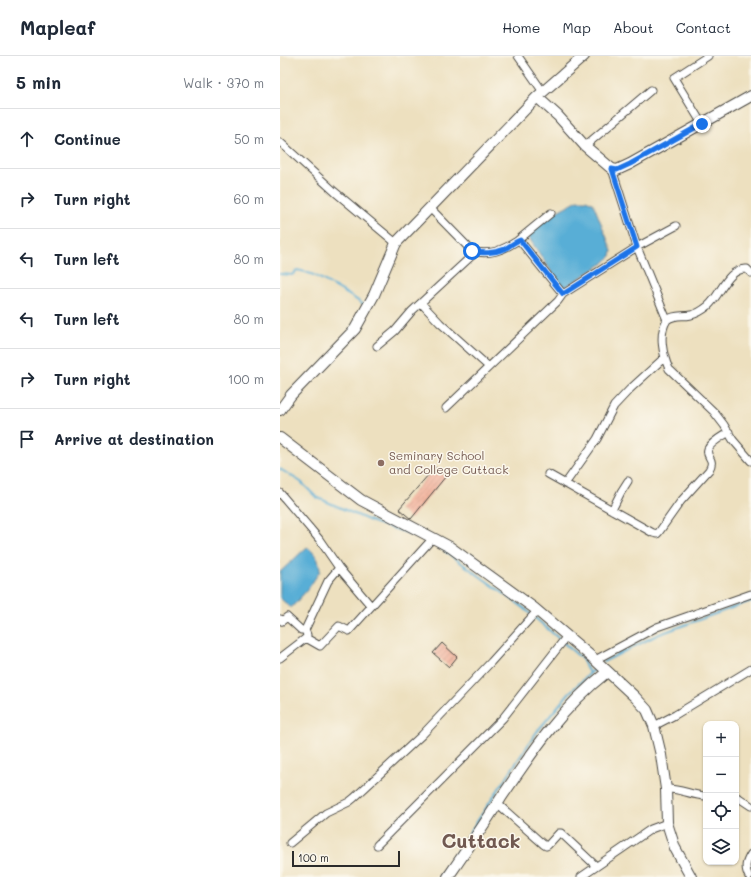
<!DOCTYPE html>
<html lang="en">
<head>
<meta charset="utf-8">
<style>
  body { margin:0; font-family:Mali,sans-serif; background:#f6f6f7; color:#1f2937 }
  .controls { position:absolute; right:12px; bottom:12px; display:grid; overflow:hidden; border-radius:8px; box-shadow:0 1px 3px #0004 }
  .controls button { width:36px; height:36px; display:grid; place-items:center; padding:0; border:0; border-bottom:1px solid #e0e1e3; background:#fff; color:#1f2937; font:20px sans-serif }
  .scale { position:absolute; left:12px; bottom:10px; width:108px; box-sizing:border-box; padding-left:4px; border:2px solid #2b2b2b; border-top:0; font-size:11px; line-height:14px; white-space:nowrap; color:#2b2b2b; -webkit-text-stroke:3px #fbf7ec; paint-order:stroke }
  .stop { position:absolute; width:12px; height:12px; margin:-9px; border:3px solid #1a73e8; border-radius:50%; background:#fff }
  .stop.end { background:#1a73e8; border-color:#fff; box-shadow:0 1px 4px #0008 }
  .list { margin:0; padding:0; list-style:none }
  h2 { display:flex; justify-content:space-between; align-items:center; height:52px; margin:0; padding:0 16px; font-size:17px }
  h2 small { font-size:13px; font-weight:400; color:#747a83 }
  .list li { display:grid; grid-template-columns:26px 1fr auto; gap:12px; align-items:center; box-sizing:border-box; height:60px; padding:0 16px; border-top:1px solid #e0e1e3 }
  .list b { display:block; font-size:15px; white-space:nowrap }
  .list em { font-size:13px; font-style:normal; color:#747a83 }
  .icon { flex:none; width:22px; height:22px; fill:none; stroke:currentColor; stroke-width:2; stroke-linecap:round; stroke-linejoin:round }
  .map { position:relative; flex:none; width:471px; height:821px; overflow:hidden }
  header { display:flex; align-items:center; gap:24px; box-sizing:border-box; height:56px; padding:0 20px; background:#fff; border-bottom:1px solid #e0e1e3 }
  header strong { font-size:19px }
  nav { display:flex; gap:22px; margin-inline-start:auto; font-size:14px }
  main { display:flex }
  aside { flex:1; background:#fff }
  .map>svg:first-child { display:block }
  .water { fill:#59aed6; stroke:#426c80 }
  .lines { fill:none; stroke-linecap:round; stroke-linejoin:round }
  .stream { stroke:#59aed6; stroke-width:2 }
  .building { fill:url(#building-hatch) }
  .street-casing { stroke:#484641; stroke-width:9 }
  .secondary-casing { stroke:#484641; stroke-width:12 }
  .street { stroke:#fff; stroke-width:7 }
  .secondary { stroke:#fff; stroke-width:10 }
  .route { stroke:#1a73e8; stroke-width:5 }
  .education-dot { fill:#8d6e63; stroke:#fbf7ec; stroke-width:1.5 }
  .labels { text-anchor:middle; stroke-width:3; stroke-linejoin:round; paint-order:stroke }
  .education-label { font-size:12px; fill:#785e54; stroke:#fbf7ec; text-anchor:start }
  .town-label { font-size:20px; font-weight:bold; fill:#715951; stroke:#fbf7ec }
</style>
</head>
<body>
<header>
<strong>Mapleaf</strong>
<nav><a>Home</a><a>Map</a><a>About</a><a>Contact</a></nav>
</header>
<main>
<aside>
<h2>5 min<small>Walk · 370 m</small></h2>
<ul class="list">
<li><svg class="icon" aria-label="ahead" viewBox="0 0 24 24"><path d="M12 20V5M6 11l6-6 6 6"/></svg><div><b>Continue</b></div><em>50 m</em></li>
<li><svg class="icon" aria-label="right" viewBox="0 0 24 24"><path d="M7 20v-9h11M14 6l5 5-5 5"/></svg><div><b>Turn right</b></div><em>60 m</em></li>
<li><svg class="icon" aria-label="left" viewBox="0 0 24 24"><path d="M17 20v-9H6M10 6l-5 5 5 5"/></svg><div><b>Turn left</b></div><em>80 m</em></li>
<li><svg class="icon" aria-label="left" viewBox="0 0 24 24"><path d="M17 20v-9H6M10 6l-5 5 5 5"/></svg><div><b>Turn left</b></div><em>80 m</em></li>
<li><svg class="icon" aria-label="right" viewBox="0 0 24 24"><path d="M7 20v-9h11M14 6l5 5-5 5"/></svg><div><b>Turn right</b></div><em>100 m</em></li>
<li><svg class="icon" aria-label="arrive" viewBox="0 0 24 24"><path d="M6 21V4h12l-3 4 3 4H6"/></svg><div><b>Arrive at destination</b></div></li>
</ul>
</aside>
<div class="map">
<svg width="471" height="821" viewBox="0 0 471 821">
  <defs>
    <pattern id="building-hatch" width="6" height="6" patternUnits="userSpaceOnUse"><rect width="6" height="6" fill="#f2af98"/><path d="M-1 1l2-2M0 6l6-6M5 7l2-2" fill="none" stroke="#c48f7c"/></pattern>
  </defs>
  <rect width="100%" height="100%" fill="#fbf7ec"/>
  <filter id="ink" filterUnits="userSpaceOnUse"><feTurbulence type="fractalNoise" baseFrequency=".025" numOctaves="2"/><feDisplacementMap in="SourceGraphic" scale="8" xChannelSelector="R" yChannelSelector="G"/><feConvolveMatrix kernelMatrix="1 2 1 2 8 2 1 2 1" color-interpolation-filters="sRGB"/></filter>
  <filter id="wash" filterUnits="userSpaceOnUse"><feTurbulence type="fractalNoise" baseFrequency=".012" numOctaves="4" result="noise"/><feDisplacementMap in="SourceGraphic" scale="16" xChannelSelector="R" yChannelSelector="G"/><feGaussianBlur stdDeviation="0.9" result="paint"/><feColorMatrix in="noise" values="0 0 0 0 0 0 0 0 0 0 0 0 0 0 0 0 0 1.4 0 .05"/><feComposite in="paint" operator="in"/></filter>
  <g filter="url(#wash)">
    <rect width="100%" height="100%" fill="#ede0bf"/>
    <path class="water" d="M 298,144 L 306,144 L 313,147 L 332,195 L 331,200 L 324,207 L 285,231 L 281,230 L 247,179 L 272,158 Z
      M 27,491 C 35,497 40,504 40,515 L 28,533 L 11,552 L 0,542 L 0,516 Z"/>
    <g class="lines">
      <path class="stream" d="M 0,218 L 12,219 L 17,214 C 32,216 44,225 57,232 C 67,238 75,242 84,249
        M 0,413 L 21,426 L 36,441 L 95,467 L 131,478 L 147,485
        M 155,488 L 244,552 L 302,603 L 309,617
        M 323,606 L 377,579 L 471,545
        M 160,821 L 256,677 L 289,637 L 318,610"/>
    </g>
    <g id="blocks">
      <path class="building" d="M 155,411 L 166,420 L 131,463 L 119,453 Z
        M 162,587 L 177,601 L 169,611 L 153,597 Z"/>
    </g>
  </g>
  <g filter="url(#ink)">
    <use href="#blocks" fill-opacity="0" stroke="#484641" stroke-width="1"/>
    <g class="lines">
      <defs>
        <path id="street" d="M 238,0 L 263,36
          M 422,68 L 394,22 L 428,0
          M 0,86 L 55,136 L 116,187
          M 305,90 L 371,34
          M 332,113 L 357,191 L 387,264
          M 150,152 L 192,195 C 209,200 223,194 237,185 L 240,185 L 283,238 L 357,191 L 396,170
          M 237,185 L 271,157
          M 471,217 L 467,213 C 447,212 441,239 428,250 C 423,254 417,258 411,259 C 402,261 395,258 387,264 C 378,278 383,299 389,313 L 434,356 L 444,369 L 453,384 L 471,405
          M 141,247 L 160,267 L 209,311
          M 97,290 L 115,275 L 132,255 L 196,196
          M 166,352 L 278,245 L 283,238
          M 268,418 L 373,477 L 377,478 L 379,476 L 401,445 L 429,414 C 436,402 425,402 428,393 C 431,386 443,380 449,376
          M 285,428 L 317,383 L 334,350 L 350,333 L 385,301
          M 0,437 L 39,483 L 59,512 L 91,550
          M 332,454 L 341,436 L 348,425
          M 0,563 L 2,565 L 7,561 L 21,574 L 25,574
          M 26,582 L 40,590 L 59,570 L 69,575 L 153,482
          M 0,602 L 26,582 L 27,579 L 25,574 L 48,525 L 59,512
          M 315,604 L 377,571 L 471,538
          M 374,670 L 395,659 L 471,613
          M 386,733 C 400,732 412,740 426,740
          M 456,741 L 459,742 L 471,750
          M 218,748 L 263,788 L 266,790 L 268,789 L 279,777 L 281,777 L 316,810
          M 10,787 L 46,757 L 69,746 L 74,742 L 142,679 L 211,606 L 257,555
          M 97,789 L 223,662 L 287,580
          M 301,821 L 371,773 L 387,767
          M 469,821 C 464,811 466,806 471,798"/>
        <path id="secondary" d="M 257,41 L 278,60 L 305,90 L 332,113 L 337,114 L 350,108 L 471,40
          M 0,354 L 11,339 L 75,273 L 94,239 L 116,187 L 257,41 L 304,0
          M 0,382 L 81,444 L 170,491 L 254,552 L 313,602 L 355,641 L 367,654 L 374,670 L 381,699 L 386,733 L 387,767 L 395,792 L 411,821
          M 168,821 C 186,795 204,769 221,742 C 252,696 283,650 327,616"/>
      </defs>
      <use href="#street" class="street-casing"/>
      <use href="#secondary" class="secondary-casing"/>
      <use href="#street" class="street"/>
      <use href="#secondary" class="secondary"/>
    </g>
  </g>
  <g class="lines" filter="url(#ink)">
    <path class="route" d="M 192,195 C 202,198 215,197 225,193 C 230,190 234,186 240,184 L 283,238 L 357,191 L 332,113 L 337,114 L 350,108 L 422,68"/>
  </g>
  <circle class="education-dot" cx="101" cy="407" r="4"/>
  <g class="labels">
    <g class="education-label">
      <text x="109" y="404">Seminary School<tspan x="109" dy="14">and College Cuttack</tspan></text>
    </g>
    <g class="town-label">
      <text x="201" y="792">Cuttack</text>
    </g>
  </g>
</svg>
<div class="controls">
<button>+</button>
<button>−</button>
<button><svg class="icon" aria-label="locate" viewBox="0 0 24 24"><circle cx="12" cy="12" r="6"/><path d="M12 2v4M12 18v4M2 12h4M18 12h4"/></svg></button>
<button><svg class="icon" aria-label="layers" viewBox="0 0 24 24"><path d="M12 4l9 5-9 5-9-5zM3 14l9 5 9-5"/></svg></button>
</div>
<div class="scale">100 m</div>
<div class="stop" style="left:192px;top:195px"></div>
<div class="stop end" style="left:422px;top:68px"></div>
</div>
</main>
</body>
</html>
